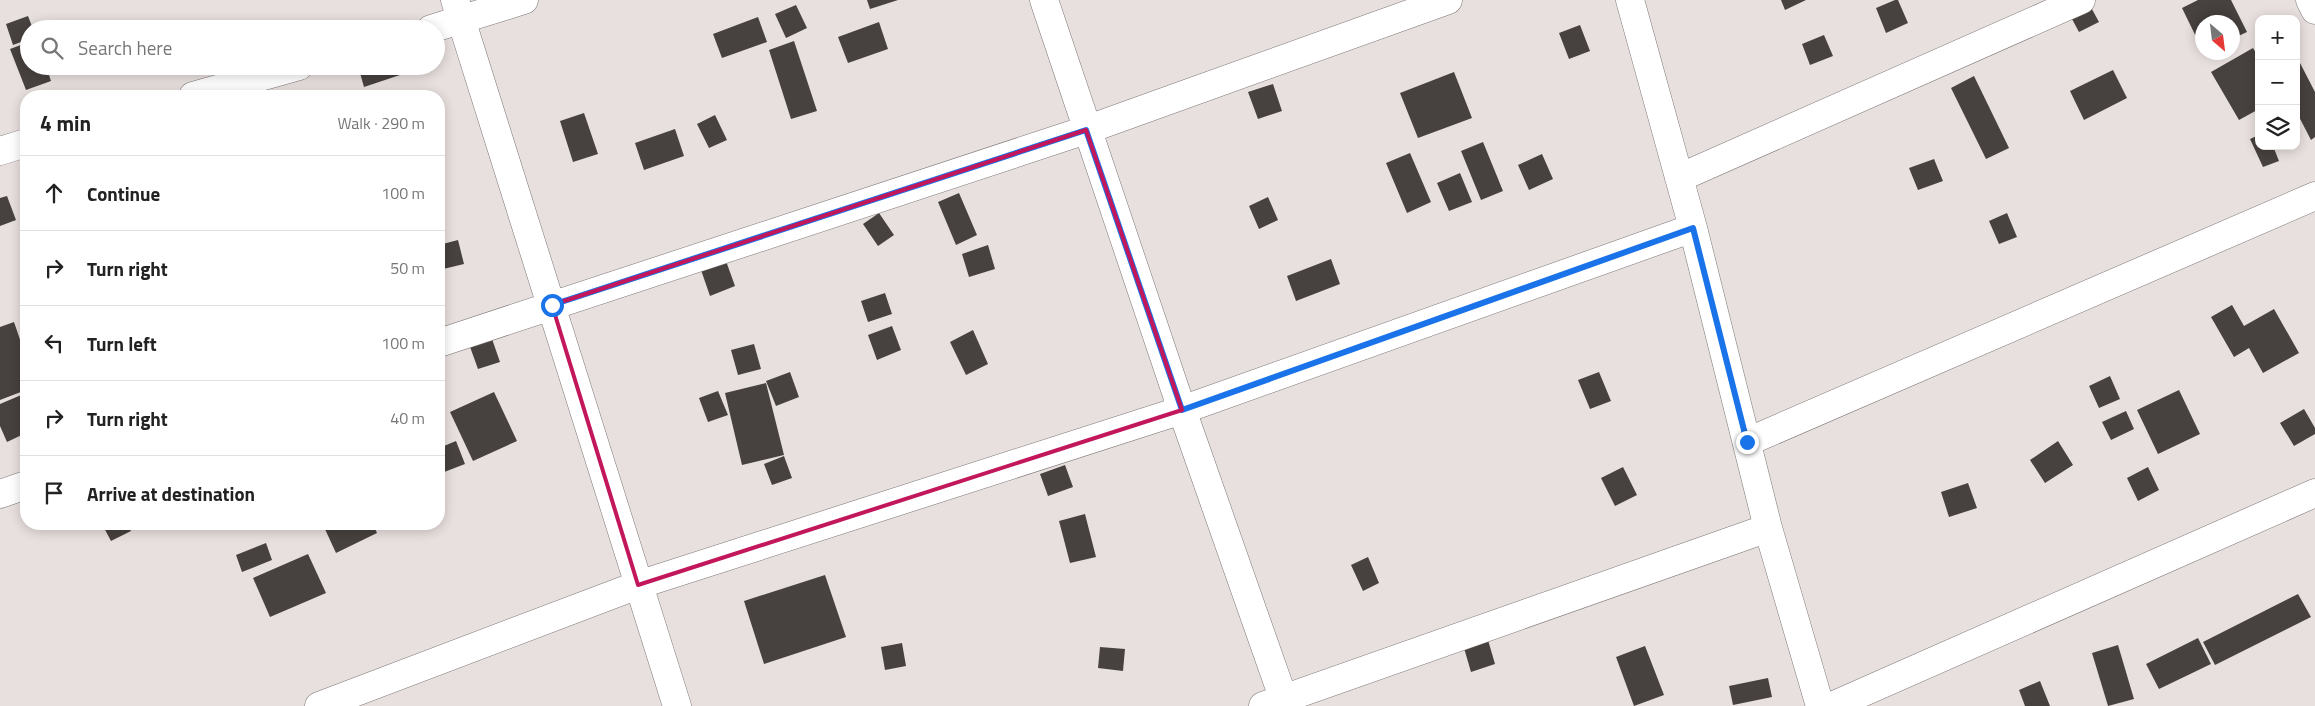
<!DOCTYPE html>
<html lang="en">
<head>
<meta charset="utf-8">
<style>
  body { margin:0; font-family:"Titillium Web",sans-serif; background:#f2f2f2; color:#222 }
  .controls { position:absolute; right:15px; top:15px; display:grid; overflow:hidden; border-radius:10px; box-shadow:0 2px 12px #0003 }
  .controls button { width:45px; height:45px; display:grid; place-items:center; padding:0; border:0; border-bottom:1px solid #e0e0e0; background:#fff; color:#222; font:25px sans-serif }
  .compass { position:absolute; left:2195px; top:15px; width:45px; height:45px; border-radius:50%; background:#fff; box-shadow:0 2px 12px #0003; rotate:152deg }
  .stop { position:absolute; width:15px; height:15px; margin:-11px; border:4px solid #1a73e8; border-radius:50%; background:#fff }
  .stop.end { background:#1a73e8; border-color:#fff; box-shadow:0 1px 5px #0008 }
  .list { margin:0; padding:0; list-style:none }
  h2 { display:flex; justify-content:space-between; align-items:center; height:65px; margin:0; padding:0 20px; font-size:21px }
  h2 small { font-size:16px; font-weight:400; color:#767676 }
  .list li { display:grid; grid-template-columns:32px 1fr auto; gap:15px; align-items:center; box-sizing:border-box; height:75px; padding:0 20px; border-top:1px solid #e0e0e0 }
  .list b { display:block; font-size:19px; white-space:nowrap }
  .list em { font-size:16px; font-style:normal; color:#767676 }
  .icon { flex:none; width:28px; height:28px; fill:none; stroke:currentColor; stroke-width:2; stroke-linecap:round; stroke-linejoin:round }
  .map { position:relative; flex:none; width:2315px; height:706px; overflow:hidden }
  .search { position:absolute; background:#fff; box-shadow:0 2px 12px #0003; left:20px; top:20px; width:425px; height:55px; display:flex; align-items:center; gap:12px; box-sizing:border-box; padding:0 18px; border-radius:28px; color:#767676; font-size:19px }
  .panel { position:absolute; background:#fff; box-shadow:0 2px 12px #0003; left:20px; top:90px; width:425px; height:440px; border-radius:20px }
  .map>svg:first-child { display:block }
  .building { fill:#47413f }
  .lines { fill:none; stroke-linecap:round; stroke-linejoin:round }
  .minor-casing { stroke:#7d7675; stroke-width:29 }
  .minor { stroke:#fff; stroke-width:28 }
  .route { stroke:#1a73e8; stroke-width:6 }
  .marked { fill:none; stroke:#c2185b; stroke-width:4; stroke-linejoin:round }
</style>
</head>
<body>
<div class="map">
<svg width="2315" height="706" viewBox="0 0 2315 706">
  <rect width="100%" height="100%" fill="#e8e0df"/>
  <path class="building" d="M 867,0 L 898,0 L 870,9 Z
    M 1781,0 L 1806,0 L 1785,10 Z
    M 1895,0 L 1898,0 L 1908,23 L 1886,33 L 1876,8 Z
    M 2087,0 L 2099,22 L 2079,32 L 2066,8 Z
    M 2198,0 L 2231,0 L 2247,32 L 2232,39 L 2232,22 L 2202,22 L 2202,49 L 2182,8 Z
    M 796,5 L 807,28 L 786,38 L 775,14 Z
    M 28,16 L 33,29 L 29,29 L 29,39 L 13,45 L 6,24 Z
    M 758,17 L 767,42 L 722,58 L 713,34 Z
    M 879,22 L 888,49 L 848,63 L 838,37 Z
    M 1580,25 L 1590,51 L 1569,59 L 1559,33 Z
    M 1824,35 L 1833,56 L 1810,65 L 1802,44 Z
    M 794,41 L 817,111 L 791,119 L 769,50 Z
    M 29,42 L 29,66 L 46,66 L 51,81 L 26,90 L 10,49 Z
    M 2253,48 L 2259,58 L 2259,109 L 2239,120 L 2211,72 Z
    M 2300,63 L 2315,92 L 2315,137 L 2311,140 L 2296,111 L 2296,65 Z
    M 358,66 L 407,66 L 409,72 L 364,87 Z
    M 2113,70 L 2127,98 L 2084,120 L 2070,91 Z
    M 1454,72 L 1472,118 L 1418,138 L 1400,93 Z
    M 1974,76 L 2009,148 L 1986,159 L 1951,88 Z
    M 1273,84 L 1282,111 L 1258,119 L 1248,92 Z
    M 356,92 L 358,96 L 346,96 Z
    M 584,113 L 598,154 L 573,162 L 560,121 Z
    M 715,115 L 727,140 L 709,148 L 697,124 Z
    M 675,129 L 684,156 L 644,170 L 635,143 Z
    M 2259,135 L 2259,146 L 2273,146 L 2279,161 L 2263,167 L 2250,139 Z
    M 1483,142 L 1503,191 L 1481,200 L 1461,151 Z
    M 1410,153 L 1431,202 L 1407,213 L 1386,163 Z
    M 1542,154 L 1553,179 L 1529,190 L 1518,165 Z
    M 1934,159 L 1943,181 L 1918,190 L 1909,168 Z
    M 1460,173 L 1472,202 L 1449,211 L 1437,183 Z
    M 959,193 L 977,235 L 956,245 L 938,202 Z
    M 7,196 L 16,220 L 0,226 L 0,198 Z
    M 1268,197 L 1278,220 L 1259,229 L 1249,206 Z
    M 879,213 L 894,235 L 878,246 L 863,224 Z
    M 2007,213 L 2017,237 L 1999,244 L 1989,221 Z
    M 458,240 L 464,264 L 439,270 L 439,245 Z
    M 988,245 L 995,269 L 969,277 L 962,254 Z
    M 1331,259 L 1340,284 L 1296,301 L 1287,276 Z
    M 726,261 L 735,286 L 710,296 L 701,270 Z
    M 885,293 L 892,314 L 868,322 L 861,301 Z
    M 2232,305 L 2244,326 L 2274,309 L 2299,353 L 2263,373 L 2249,348 L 2234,357 L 2211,317 Z
    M 14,322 L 26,357 L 26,390 L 0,400 L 0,327 Z
    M 892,326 L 901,350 L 877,360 L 868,335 Z
    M 973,330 L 988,364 L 966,375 L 950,342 Z
    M 491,336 L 500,362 L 478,369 L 469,344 Z
    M 754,344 L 761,369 L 738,375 L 731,350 Z
    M 790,372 L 799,397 L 776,406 L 766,381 Z
    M 1599,372 L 1611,401 L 1590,409 L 1578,380 Z
    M 2110,376 L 2120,399 L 2099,408 L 2089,386 Z
    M 766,383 L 784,455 L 742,465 L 725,393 Z
    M 2179,390 L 2200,434 L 2158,454 L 2137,410 Z
    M 718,391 L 728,415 L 708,422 L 699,398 Z
    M 494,392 L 517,441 L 473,461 L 450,412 Z
    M 26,393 L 26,433 L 7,442 L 0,426 L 0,404 Z
    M 2304,409 L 2315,428 L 2315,434 L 2294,446 L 2280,423 Z
    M 2126,411 L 2134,429 L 2111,440 L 2102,422 Z
    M 456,441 L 465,464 L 439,474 L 439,448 Z
    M 2058,441 L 2073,465 L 2045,483 L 2030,460 Z
    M 784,456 L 792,478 L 772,485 L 764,464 Z
    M 1065,465 L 1073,487 L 1048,496 L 1040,474 Z
    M 1623,467 L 1637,495 L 1615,506 L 1601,478 Z
    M 2148,467 L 2159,490 L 2138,501 L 2127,478 Z
    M 1968,483 L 1977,508 L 1949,517 L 1941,492 Z
    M 1085,514 L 1096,557 L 1070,563 L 1059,521 Z
    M 102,524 L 127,524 L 131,531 L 111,541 Z
    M 331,524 L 373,524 L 377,533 L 336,553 L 324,527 Z
    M 266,543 L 272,560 L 242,572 L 236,555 Z
    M 308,554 L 326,593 L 270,617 L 253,578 Z
    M 1368,557 L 1379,583 L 1363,591 L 1351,565 Z
    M 825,575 L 846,637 L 764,664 L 744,601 Z
    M 2298,594 L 2311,617 L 2215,665 L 2203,642 Z
    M 2198,638 L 2211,664 L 2159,689 L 2146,664 Z
    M 1488,640 L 1495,664 L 1471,672 L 1464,648 Z
    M 902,643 L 906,666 L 885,670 L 881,647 Z
    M 2118,645 L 2134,699 L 2108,706 L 2092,653 Z
    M 1645,646 L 1664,695 L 1634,706 L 1616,657 Z
    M 1100,647 L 1125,649 L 1123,671 L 1098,668 Z
    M 1768,678 L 1772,697 L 1733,705 L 1729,686 Z
    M 2040,681 L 2050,706 L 2025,706 L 2019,690 Z"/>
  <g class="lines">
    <defs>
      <path id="minor" d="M 455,0 L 677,706
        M 1044,0 L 1182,410 L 1286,706
        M 1630,0 L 1693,228 L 1768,528 L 1820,706
        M 2310,0 L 2315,10
        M 431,29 L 524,0
        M 193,96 L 299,66
        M 0,151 L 26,143
        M 1679,178 L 2081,0
        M 439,343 L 1086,130 L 1448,0
        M 1747,442 L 2315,196
        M 0,494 L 26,485
        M 319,706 L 638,585 L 1182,410 L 1693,228
        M 1263,706 L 1768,528
        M 1832,706 L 2315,493"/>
    </defs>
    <use href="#minor" class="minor-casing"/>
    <use href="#minor" class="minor"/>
  </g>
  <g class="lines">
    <path class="route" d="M 552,305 L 1086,130 L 1182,410 L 1693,228 L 1747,442"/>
  </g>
  <path class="marked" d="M 1086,130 L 1182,410 L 638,585 L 552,305 Z"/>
</svg>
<div class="controls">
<button>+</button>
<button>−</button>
<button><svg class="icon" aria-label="layers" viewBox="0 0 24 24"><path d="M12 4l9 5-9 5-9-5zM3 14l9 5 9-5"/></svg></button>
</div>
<svg class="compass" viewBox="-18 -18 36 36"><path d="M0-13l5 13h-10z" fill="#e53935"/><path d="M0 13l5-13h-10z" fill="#767676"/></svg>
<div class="stop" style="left:552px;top:305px"></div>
<div class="stop end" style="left:1747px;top:442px"></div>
<div class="search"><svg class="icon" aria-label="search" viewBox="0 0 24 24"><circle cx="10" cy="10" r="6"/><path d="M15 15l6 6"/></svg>Search here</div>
<section class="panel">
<h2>4 min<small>Walk · 290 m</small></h2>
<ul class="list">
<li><svg class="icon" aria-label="ahead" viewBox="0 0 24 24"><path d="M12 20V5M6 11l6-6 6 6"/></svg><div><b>Continue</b></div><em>100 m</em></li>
<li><svg class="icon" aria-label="right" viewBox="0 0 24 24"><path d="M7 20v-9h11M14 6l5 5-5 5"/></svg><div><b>Turn right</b></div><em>50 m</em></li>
<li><svg class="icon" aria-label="left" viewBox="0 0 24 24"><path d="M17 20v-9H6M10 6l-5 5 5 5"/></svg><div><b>Turn left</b></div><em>100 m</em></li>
<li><svg class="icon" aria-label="right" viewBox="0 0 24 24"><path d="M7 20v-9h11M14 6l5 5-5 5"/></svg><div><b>Turn right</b></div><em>40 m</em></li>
<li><svg class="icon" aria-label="arrive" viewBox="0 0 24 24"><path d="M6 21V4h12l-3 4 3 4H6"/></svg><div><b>Arrive at destination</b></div></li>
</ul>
</section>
</div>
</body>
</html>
